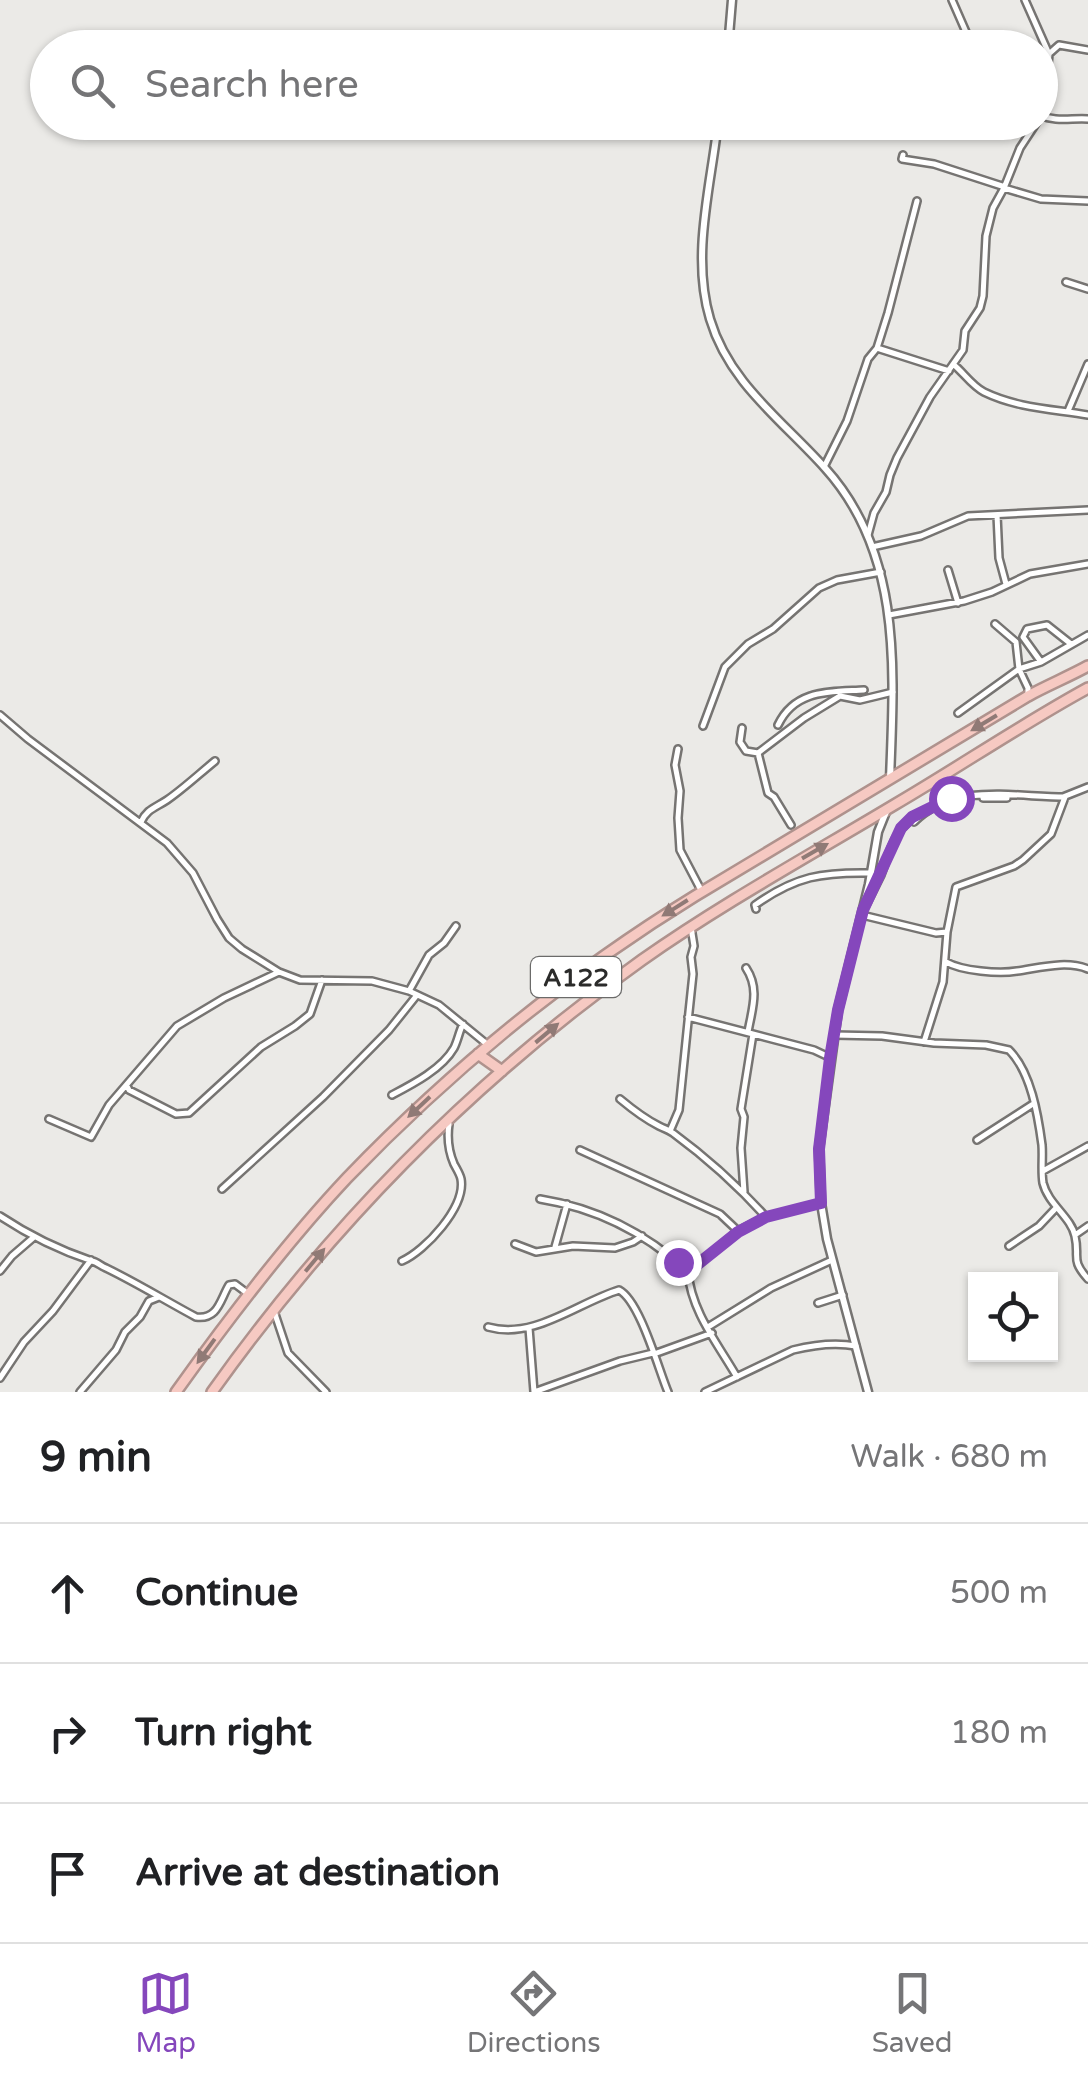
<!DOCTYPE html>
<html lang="en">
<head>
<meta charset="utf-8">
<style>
  body { margin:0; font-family:"Varela Round",sans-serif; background:#f6f6f6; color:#202124 }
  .controls { position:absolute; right:30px; bottom:30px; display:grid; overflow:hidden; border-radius:0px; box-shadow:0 2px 8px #0004 }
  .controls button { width:90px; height:90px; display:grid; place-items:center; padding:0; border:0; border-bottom:2px solid #e0e0e0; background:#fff; color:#202124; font:50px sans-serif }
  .stop { position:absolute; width:30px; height:30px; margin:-22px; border:8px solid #8547bc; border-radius:50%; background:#fff }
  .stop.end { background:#8547bc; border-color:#fff; box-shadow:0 2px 10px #0008 }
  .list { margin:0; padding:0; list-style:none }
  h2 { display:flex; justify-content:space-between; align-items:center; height:130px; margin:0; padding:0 40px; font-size:42px }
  h2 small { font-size:32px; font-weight:400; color:#757577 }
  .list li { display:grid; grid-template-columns:65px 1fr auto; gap:30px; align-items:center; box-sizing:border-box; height:140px; padding:0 40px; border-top:2px solid #e0e0e0 }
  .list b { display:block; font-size:38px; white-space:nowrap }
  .list em { font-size:32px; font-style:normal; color:#757577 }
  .icon { flex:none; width:55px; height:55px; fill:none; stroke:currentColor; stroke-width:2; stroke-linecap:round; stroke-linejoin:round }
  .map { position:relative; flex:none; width:1088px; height:1392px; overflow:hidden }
  .search { position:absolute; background:#fff; box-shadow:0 2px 8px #0004; left:30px; right:30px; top:30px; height:110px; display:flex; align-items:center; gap:25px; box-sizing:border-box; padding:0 35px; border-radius:55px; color:#757577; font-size:38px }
  .sheet { height:550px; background:#fff }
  nav { display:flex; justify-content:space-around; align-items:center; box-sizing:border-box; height:140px; border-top:2px solid #e0e0e0; background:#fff; font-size:28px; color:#757577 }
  nav a { display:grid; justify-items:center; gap:5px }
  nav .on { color:#8547bc }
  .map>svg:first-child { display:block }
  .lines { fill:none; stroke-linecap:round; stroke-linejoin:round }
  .street-casing { stroke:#767472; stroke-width:10 }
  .secondary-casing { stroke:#767472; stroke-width:11 }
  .highway-casing { stroke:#af928d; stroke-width:14 }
  .street { stroke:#fff; stroke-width:5 }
  .secondary { stroke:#fff; stroke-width:6 }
  .highway { stroke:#f6c9c2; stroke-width:9 }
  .oneway { fill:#907a76 }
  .route { stroke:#8547bc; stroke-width:12 }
  .labels { text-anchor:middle; stroke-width:8; stroke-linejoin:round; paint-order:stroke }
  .shield { fill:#fff; stroke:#6b6b6a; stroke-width:2.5 }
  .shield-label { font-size:25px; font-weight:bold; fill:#2b2b2a }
</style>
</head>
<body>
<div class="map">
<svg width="1088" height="1392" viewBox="0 0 1088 1392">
  <rect width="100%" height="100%" fill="#ebeae7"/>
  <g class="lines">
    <defs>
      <path id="street" d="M 952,0 L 973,48
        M 1025,0 L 1049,54 L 1047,76 L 1042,88 L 1042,109 L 1040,110
        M 1050,53 L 1059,45 L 1088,50
        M 1040,115 C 1055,122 1071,118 1088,119
        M 903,155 L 902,159 L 934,164 L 1005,187
        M 1004,188 L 1041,199 L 1088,201
        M 917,201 L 888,313 L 877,348 L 949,371
        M 1066,282 L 1088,289
        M 953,364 C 963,372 972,386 984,392 C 1017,408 1052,409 1088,415
        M 1068,411 L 1088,364
        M 824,467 L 847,421 L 868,359 L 877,348
        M 997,515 L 999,558 L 1006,584
        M 868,535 L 874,513 L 886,492 L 890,475 L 897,458 L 930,397 L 963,350 L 965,331 L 980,308 L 983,296 L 986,236 L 993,208 L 1004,188 L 1020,148 L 1037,122
        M 872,547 L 921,536 L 968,516 L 1088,510
        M 948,570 L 958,603
        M 889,615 L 964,601 L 992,592 L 1030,574 L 1088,564
        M 995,624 L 1016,642 L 1019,669 L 1028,688 L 1028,696
        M 1041,662 L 1023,637 L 1027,629 L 1047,625 L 1071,644
        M 958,713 L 1019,669 L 1041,662 L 1088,635
        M 0,715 L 28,739 L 167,843 L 193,873 L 217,919 L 229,938 L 242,949 L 279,972 L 300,980 L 372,981 L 409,991 L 439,1005 L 488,1045
        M 778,725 C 795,689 830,692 864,690
        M 703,726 L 725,667 L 748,644 L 773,629 L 819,588 L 837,580 L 881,572
        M 742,728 L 740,742 L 746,751 L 758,753 L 804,718 L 840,696 L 860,700 L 893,692
        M 678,749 L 675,765 L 680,791 L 678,818 L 680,850 L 702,892
        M 758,753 L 768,793 L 774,797 L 791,825
        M 1063,797 L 1088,787
        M 983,798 L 1007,798
        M 939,807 L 962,800
        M 141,822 C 147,809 155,808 167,800 C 183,789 199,774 215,761
        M 914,822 C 954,782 1014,797 1065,797 L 1051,834 L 1023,860 L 1014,866 L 956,887 L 947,932 L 943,982 L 924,1042
        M 866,905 C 871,895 876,885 881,875 C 890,851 895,826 920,814
        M 756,909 L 755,905 C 796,876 822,872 871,873
        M 862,915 L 936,933 L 947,932
        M 946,962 C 962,971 999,974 1017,971 C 1039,968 1066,960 1088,969
        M 746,968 C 760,989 752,1009 748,1032
        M 409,991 L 429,955 L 444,943 L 456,926
        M 688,1017 L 814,1050 L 831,1058
        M 834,1035 L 882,1036 L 934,1043 L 986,1045 L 1009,1050 C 1031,1072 1038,1115 1042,1145 C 1043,1157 1041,1171 1043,1183 C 1048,1204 1071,1217 1075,1236 C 1080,1258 1070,1259 1088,1279
        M 127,1086 L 129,1090 L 176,1114 L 189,1113 L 261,1047 L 295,1026 L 310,1014 L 322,980
        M 392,1095 C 413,1084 442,1069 454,1048 C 458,1040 459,1032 463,1024
        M 620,1099 C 632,1109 645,1119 659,1126 C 667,1130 665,1128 673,1133 C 707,1158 738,1186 766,1217
        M 49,1119 L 91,1137 L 109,1105 L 177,1026 L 224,998 L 279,972
        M 670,1131 L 679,1110 L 689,1012 L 693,974 L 691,957 L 694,946 L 691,927
        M 977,1140 L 1033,1104
        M 580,1150 L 720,1214 L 738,1231
        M 1043,1171 L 1088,1146
        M 222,1189 L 323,1097 L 389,1030 L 417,995
        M 744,1192 L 741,1148 L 744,1117 L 741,1109 L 753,1034
        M 540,1199 C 596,1208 646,1233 688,1272 C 691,1311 718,1344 737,1377
        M 0,1216 C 27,1234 62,1251 92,1261 C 97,1262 101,1266 106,1268 C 137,1283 166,1301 196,1317 C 218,1320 220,1300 229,1285 L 235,1284 L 247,1293
        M 1075,1235 L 1088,1226
        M 515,1244 L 536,1252 L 573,1246 L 615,1248 L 633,1242 L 642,1236
        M 1009,1246 L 1039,1226 L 1056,1208
        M 555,1247 L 567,1204
        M 402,1261 C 425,1251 466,1207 461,1179 C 460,1174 456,1168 454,1164 C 448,1150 447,1138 449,1124
        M 0,1271 L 12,1256 L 34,1237
        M 688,1272 L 738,1231 L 766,1217 L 821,1203
        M 818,1303 L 843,1295
        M 274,1311 L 288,1353 L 326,1392
        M 488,1327 C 534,1340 577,1303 619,1290 C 640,1301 658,1368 668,1392
        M 708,1327 L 771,1288 L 832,1260
        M 529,1328 L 534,1392 L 620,1361 L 653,1353
        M 654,1354 L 712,1333
        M 0,1378 L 24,1342 L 53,1311 L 91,1260
        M 80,1392 L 116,1350 L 125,1332 L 140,1317 L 149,1301 L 159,1297
        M 705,1392 L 793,1350 C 813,1345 835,1342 856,1346"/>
      <path id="secondary" d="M 728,48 L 732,0
        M 718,122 C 711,186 691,255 710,319 C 729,383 782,420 825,468 C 903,554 894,671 890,779
        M 868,1392 L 827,1239 L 821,1203 L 819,1149 L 838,1010 L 869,884 L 878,832 L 886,812"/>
      <path id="highway" d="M 478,1054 L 502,1071
        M 176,1392 C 229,1318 285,1244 347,1178 C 451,1070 568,974 695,896 L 1028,696 C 1048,685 1068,677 1088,666
        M 212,1392 C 331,1225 475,1079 642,960 C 723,903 809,856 894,805 C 959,767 1022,724 1088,688"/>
    </defs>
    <use href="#street" class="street-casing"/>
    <use href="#secondary" class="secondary-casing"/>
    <use href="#highway" class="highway-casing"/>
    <use href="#street" class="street"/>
    <use href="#secondary" class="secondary"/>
    <use href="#highway" class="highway"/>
  </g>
  <defs><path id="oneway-solid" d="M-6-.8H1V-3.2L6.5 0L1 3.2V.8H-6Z" transform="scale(2.5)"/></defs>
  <g class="oneway">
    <use href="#oneway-solid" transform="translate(984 723) rotate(149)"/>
    <use href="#oneway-solid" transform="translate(815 851) rotate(-30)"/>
    <use href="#oneway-solid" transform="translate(675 908) rotate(148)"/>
    <use href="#oneway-solid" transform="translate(547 1033) rotate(-40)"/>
    <use href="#oneway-solid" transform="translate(419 1107) rotate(137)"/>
    <use href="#oneway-solid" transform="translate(315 1260) rotate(-50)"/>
    <use href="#oneway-solid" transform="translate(206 1351) rotate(126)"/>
  </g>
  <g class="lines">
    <path class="route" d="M 678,1262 L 688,1272 L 738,1232 L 766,1217 L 821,1203 L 819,1149 L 830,1058 L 838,1010 L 863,910 L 901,828 L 912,817 L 951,798"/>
  </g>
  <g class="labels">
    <rect class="shield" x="531" y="957" width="90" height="40" rx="8"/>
    <g class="shield-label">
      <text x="576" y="986">A122</text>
    </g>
  </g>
</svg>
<div class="controls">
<button><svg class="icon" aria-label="locate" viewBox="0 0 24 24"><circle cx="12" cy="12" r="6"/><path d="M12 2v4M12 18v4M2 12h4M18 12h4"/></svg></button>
</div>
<div class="stop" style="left:951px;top:798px"></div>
<div class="stop end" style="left:678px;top:1262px"></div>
<div class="search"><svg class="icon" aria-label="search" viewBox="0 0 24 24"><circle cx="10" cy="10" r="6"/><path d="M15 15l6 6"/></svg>Search here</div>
</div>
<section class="sheet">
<h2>9 min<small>Walk · 680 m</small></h2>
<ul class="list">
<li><svg class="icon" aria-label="ahead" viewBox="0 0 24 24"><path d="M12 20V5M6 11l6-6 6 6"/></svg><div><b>Continue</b></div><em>500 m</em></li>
<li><svg class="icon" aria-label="right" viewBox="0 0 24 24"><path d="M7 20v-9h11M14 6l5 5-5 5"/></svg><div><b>Turn right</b></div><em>180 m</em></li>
<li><svg class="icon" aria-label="arrive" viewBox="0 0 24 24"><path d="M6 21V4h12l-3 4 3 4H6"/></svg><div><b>Arrive at destination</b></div></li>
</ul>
</section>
<nav>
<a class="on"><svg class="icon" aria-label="map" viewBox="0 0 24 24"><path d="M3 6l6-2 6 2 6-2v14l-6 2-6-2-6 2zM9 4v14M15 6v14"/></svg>Map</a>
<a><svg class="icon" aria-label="directions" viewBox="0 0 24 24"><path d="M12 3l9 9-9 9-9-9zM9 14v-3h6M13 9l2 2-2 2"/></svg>Directions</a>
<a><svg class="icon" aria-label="saved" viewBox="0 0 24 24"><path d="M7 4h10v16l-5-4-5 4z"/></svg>Saved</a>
</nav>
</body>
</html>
